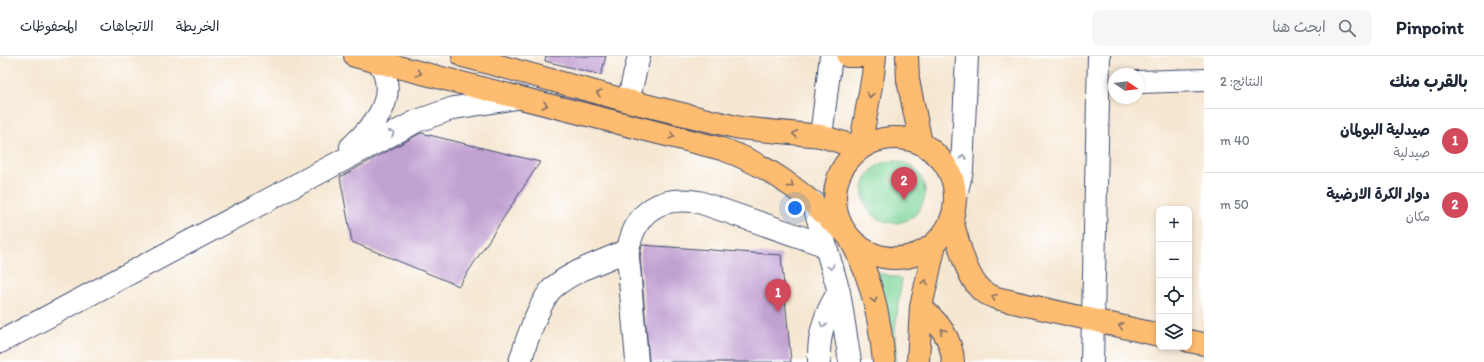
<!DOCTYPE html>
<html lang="ar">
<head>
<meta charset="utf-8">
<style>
  body { margin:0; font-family:Itim,"Playpen Sans Arabic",sans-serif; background:#f6f6f7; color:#1f2937; direction:rtl }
  .controls { position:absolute; right:12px; bottom:12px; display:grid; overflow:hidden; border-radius:8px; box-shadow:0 2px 6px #0003 }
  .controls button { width:36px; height:36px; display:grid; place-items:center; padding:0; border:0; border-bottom:1px solid #e0e1e3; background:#fff; color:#1f2937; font:20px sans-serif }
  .compass { position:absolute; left:1108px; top:12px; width:36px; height:36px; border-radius:50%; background:#fff; box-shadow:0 2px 6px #0003; rotate:103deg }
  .you { position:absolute; left:795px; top:152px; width:14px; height:14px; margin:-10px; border:3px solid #fff; border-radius:50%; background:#1a73e8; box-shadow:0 0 0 6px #1a73e833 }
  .badge { display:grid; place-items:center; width:26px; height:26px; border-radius:50%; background:#d1495b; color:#fff; font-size:13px; font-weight:700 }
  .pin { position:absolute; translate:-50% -33px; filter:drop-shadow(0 1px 2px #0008) }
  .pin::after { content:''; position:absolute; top:21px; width:14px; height:12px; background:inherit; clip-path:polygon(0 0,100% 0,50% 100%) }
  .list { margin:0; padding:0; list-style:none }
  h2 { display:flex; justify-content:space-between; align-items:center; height:52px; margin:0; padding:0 16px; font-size:17px }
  h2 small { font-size:13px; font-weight:400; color:#747a83 }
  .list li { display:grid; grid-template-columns:26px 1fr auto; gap:12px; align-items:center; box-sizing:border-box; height:64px; padding:0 16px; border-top:1px solid #e0e1e3 }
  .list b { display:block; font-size:15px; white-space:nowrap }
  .list p { margin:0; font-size:13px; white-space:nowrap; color:#747a83 }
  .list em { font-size:13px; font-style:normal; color:#747a83 }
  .icon { flex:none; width:22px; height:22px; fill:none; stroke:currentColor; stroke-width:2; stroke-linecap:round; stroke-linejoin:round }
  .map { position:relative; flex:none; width:1204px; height:306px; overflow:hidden; direction:ltr }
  header { display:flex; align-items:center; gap:24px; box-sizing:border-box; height:56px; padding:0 20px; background:#fff; border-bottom:1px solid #e0e1e3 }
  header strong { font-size:19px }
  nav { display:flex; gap:22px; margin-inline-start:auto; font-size:14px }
  .search { width:280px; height:36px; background:#f6f6f7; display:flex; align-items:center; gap:10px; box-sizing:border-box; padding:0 14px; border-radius:8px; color:#747a83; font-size:15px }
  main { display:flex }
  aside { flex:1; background:#fff }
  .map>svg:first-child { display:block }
  .green { fill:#7ed498; stroke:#4c827b }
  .building { fill:#c1a0d2 }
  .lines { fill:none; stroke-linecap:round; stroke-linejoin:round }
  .minor-casing { stroke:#3c4a6f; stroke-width:24 }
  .major-casing { stroke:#3c4a6f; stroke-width:24 }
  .minor { stroke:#fff; stroke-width:22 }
  .major { stroke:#fdbc70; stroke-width:22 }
  .oneway { stroke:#816e66 }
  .oneway2 { stroke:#8d97ae }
</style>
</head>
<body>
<header>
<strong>Pinpoint</strong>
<div class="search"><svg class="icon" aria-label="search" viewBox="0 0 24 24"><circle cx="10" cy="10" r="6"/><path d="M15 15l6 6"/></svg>ابحث هنا</div>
<nav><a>الخريطة</a><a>الاتجاهات</a><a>المحفوظات</a></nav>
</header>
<main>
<aside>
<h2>بالقرب منك<small>النتائج: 2</small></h2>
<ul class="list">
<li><span class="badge">1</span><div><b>صيدلية البولمان</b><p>صيدلية</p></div><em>40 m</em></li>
<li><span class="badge">2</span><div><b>دوار الكرة الارضية</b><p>مكان</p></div><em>50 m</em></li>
</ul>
</aside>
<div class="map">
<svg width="1204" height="306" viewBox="0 0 1204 306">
  <rect width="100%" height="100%" fill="#fff"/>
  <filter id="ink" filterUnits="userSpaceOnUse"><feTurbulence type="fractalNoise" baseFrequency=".025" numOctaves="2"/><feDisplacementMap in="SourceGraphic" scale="8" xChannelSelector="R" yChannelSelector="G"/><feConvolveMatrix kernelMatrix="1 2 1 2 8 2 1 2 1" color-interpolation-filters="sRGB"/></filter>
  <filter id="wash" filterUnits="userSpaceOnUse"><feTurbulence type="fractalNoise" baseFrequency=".012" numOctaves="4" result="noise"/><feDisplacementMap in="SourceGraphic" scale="16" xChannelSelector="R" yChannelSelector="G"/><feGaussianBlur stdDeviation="0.9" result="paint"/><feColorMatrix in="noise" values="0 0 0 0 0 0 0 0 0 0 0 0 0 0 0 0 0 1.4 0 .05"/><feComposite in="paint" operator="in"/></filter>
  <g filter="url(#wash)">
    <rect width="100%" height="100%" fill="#f5e6d0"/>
    <path class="green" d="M863 136a31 31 0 1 1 62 0a31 31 0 1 1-62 0Z
      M 876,216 L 902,223 L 895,273 L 896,306 L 886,306 Z"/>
    <g id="blocks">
      <path class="building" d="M 546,0 L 606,0 L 601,19 L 545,5 Z
        M 421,77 L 540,106 L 459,230 L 352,186 L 340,121 Z
        M 642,189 L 781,199 L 791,306 L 649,306 L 640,201 Z"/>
    </g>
  </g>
  <g filter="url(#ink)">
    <use href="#blocks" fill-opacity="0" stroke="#3c4a6f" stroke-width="1"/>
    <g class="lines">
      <defs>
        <path id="minor" d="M 1138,26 L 1204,24
          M 628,45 L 639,0
          M 821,80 L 831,0
          M 351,91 C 372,71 395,48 384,16 C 382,11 378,5 376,0
          M 956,139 L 962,114 L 967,0
          M 813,146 L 839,236 L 850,306
          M 0,286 L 417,65 L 454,52 L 517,42
          M 520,306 C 525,288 540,243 554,231 C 574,214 604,205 628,194
          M 637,306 C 635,279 632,251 630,224 C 630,215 627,203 628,194 C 636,153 661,140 699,146 L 824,189
          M 819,306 C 818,280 824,258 839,236
          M 1092,306 L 1099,0"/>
        <path id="major" d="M 355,0 L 722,93 C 765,108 798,132 831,164 C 837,170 846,176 850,183 C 872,221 880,264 884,306
          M 463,0 L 628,45 L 740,72 L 821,80 L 860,92 L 873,19 L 875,0
          M 848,0 L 863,0
          M 907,0 L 908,24 L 921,87
          M835 142a60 60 0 1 1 120 0a60 60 0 1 1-120 0Z
          M 952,164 C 958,185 966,221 982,235 C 986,238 992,240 996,242 L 1159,279
          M 921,251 C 938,266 952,282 953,306
          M 1189,285 L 1204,288
          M 918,306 L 921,251 L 935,188"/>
      </defs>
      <use href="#minor" class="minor-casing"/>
      <use href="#major" class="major-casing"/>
      <use href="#minor" class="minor"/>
      <use href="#major" class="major"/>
    </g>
    <defs><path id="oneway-chevron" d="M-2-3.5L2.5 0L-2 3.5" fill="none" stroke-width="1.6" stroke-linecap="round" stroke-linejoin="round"/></defs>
    <g class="oneway">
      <use href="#oneway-chevron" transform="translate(419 17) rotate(14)"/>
      <use href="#oneway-chevron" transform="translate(599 37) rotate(-165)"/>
      <use href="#oneway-chevron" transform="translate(870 39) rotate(100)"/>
      <use href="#oneway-chevron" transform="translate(545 49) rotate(14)"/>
      <use href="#oneway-chevron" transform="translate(795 78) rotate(-175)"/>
      <use href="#oneway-chevron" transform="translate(672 80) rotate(14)"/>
      <use href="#oneway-chevron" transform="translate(791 129) rotate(36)"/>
      <use href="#oneway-chevron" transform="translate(925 226) rotate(-77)"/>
      <use href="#oneway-chevron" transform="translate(994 241) rotate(-159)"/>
      <use href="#oneway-chevron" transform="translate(874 244) rotate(75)"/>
      <use href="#oneway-chevron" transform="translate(1121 270) rotate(-168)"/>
      <use href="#oneway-chevron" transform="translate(943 275) rotate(-122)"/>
    </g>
    <g class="oneway2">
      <use href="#oneway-chevron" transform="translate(392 77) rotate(-28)"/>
      <use href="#oneway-chevron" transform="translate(963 101) rotate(-88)"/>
      <use href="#oneway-chevron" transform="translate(831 211) rotate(73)"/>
      <use href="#oneway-chevron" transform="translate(823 269) rotate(106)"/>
    </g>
  </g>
</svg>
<div class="controls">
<button>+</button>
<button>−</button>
<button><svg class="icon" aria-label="locate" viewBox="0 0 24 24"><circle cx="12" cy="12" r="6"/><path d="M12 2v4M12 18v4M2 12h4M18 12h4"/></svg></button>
<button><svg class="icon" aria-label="layers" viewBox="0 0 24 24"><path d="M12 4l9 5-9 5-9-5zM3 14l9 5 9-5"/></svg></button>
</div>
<svg class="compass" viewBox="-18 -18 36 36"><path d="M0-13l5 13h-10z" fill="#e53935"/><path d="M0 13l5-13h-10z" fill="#747a83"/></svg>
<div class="you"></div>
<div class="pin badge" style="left:778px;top:256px">1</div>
<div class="pin badge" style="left:904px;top:144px">2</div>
</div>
</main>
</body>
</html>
